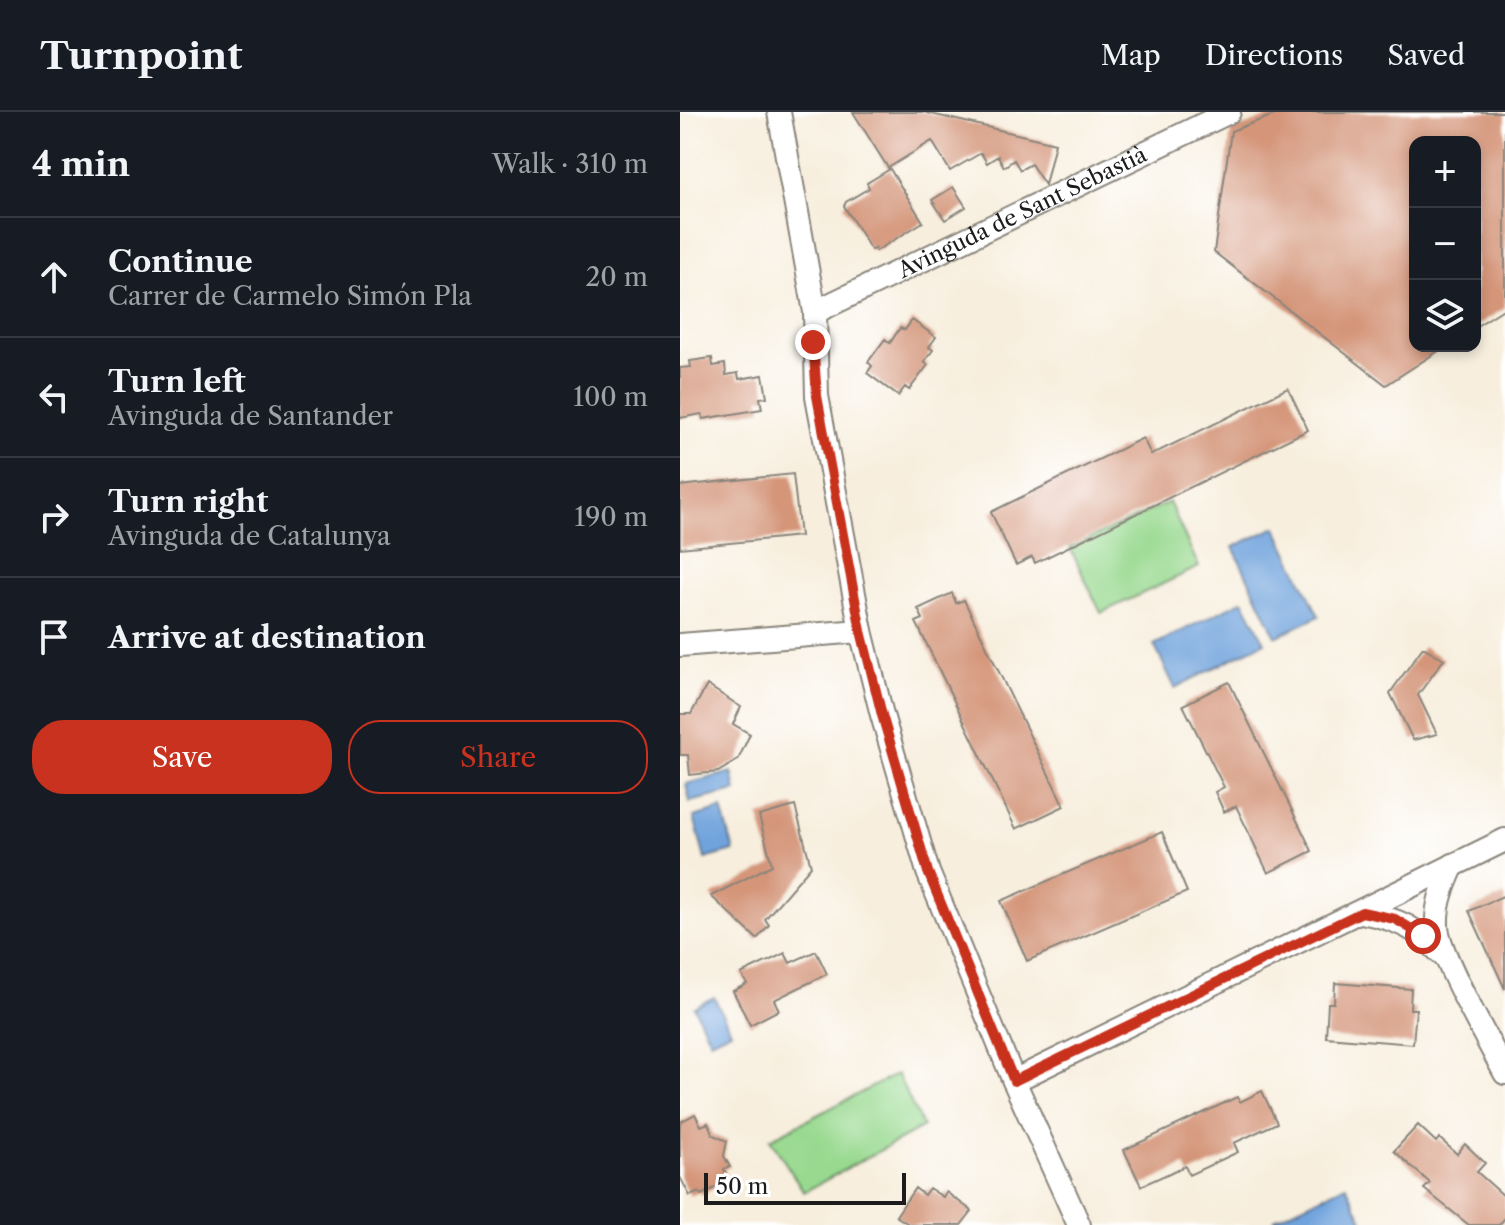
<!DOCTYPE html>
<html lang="en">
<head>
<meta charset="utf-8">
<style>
  body { margin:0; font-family:"Libre Caslon Text",serif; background:#20242c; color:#f1f3f6 }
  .controls { position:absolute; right:24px; top:24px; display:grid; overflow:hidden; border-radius:16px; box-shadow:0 4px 12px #0003 }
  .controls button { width:72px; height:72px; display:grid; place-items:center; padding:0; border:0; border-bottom:2px solid #363941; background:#171b24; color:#f1f3f6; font:40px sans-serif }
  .scale { position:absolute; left:24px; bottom:20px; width:202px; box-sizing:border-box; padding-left:8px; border:4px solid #1c1c1c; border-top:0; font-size:22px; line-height:28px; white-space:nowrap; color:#1c1c1c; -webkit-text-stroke:6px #fff; paint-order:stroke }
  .stop { position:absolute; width:24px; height:24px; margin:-18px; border:6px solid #c8321e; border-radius:50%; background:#fff }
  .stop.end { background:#c8321e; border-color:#fff; box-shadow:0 2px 8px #0008 }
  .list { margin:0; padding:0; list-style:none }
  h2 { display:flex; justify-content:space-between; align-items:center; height:104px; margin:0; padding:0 32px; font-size:34px }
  h2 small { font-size:26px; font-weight:400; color:#9ea1a6 }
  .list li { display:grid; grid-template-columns:52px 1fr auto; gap:24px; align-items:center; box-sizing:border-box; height:120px; padding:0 32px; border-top:2px solid #363941 }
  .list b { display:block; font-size:30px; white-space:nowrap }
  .list p { margin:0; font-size:26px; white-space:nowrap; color:#9ea1a6 }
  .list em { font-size:26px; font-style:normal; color:#9ea1a6 }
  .actions { display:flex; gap:16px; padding:24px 32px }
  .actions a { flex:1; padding:18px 0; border:2px solid #c8321e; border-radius:32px; text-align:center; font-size:28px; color:#c8321e }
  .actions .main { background:#c8321e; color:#fff }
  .icon { flex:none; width:44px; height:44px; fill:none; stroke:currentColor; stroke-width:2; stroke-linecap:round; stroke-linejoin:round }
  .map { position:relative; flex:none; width:825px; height:1113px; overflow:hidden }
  header { display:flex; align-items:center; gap:48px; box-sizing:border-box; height:112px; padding:0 40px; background:#171b24; border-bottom:2px solid #363941 }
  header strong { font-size:38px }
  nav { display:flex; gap:44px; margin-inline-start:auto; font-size:28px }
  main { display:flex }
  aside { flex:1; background:#171b24 }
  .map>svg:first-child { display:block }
  .green { fill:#98d98f; stroke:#5a7a56; stroke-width:2 }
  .water { fill:#6fa3dc; stroke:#46607c; stroke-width:2 }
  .building { fill:#d49579 }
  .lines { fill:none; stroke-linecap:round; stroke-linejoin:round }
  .minor-casing { stroke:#8a857c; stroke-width:26 }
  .minor { stroke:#fff; stroke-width:22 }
  .route { stroke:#c8321e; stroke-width:10 }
  .labels { text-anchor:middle; stroke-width:8; stroke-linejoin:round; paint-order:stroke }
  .street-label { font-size:22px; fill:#1c1c1c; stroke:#fff }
</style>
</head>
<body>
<header>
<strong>Turnpoint</strong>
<nav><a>Map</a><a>Directions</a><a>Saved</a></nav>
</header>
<main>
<aside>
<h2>4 min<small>Walk · 310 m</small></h2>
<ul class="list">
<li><svg class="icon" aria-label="ahead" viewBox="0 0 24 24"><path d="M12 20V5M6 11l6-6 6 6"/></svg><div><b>Continue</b><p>Carrer de Carmelo Simón Pla</p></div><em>20 m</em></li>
<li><svg class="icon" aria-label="left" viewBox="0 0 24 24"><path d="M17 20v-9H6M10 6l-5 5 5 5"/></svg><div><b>Turn left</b><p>Avinguda de Santander</p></div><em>100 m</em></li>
<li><svg class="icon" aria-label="right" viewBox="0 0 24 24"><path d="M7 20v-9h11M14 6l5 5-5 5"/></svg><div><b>Turn right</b><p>Avinguda de Catalunya</p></div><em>190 m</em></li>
<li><svg class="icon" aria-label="arrive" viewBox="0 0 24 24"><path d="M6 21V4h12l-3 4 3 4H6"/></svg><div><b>Arrive at destination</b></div></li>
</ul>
<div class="actions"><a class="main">Save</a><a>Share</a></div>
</aside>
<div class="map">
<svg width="825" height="1113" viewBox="0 0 825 1113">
  <rect width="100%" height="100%" fill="#fff"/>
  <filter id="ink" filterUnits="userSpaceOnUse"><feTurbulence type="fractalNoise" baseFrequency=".0125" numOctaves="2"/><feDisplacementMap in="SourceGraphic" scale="16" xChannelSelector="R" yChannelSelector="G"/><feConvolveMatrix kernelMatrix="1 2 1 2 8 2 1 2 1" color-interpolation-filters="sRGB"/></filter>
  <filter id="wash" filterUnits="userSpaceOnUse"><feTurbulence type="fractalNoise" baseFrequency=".006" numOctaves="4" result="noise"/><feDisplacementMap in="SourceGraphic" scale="32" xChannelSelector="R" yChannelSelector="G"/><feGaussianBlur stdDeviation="1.8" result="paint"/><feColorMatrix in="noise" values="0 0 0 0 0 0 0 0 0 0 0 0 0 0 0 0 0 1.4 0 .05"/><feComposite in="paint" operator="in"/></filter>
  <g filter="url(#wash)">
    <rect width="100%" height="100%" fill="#f7eedd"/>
    <path class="green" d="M 489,390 L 519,455 L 421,501 L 390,436 Z
      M 217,962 L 243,1015 L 124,1080 L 90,1027 Z"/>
    <path class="water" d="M 596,415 L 639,504 L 596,525 L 553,435 Z
      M 563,488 L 585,530 L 495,576 L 474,533 Z
      M 52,660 L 56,679 L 10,690 L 6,672 Z
      M 42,697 L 54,739 L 25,747 L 14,705 Z
      M 34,885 L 51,919 L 30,929 L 14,895 Z
      M 666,1073 L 685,1113 L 596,1113 L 594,1107 Z"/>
    <g id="blocks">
      <path class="building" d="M 173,0 L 243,0 L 375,31 L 365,73 L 351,52 L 340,58 L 334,48 L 324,55 L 318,44 L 307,51 L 301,41 L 270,59 L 252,29 L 208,56 Z
        M 602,0 L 825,0 L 825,196 L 795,215 L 795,30 L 735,30 L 735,234 L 766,234 L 706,273 L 534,140 L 551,19 Z
        M 210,57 L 243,110 L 196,139 L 195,136 L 191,138 L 164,94 L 166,90 L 189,76 L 187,71 Z
        M 273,75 L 286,95 L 265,108 L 252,88 Z
        M 232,208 L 256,225 L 249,235 L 253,238 L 244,250 L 248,253 L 229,278 L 225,275 L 218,284 L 187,261 L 192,254 L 188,250 L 205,227 L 210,231 L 220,216 L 225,218 Z
        M 32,246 L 33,254 L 45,252 L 46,263 L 58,261 L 59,267 L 83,263 L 87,285 L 80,286 L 82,297 L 23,307 L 22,302 L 0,306 L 0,256 L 11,255 L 10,249 Z
        M 608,276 L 628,318 L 355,451 L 352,445 L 336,453 L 311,400 L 463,326 L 471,343 Z
        M 113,362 L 120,424 L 0,436 L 0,374 Z
        M 272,481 L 276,491 L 284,488 L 384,694 L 336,717 L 236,510 L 243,507 L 238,497 Z
        M 743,535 L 764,547 L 738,583 L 757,622 L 733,628 L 710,581 Z
        M 549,570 L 632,739 L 588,761 L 556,694 L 544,700 L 535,680 L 544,675 L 503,593 Z
        M 27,573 L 61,595 L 53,612 L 70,622 L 58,648 L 38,660 L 10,663 L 8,643 L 0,643 L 0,602 L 11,602 Z
        M 115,694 L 131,754 L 85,807 L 89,813 L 77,827 L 31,784 L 92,753 L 79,704 Z
        M 482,720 L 507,780 L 347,849 L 321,789 Z
        M 825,783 L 825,877 L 789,799 Z
        M 136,839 L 147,862 L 94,888 L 99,898 L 70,913 L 53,879 L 67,872 L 61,862 L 105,841 L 110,851 Z
        M 655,871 L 731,877 L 730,897 L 736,897 L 733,932 L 646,925 L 648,891 L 654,891 Z
        M 582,979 L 597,1011 L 554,1031 L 558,1040 L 509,1063 L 505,1054 L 461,1074 L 444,1038 L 557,985 L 560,990 Z
        M 15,1002 L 21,1014 L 28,1011 L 33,1023 L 47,1029 L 44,1044 L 50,1055 L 44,1057 L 49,1069 L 21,1083 L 19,1080 L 10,1084 L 0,1065 L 0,1010 Z
        M 738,1013 L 756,1030 L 759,1026 L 777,1042 L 785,1032 L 805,1051 L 797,1060 L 825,1085 L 825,1106 L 819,1113 L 789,1113 L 744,1077 L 750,1071 L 714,1039 Z
        M 235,1076 L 244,1083 L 249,1076 L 263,1085 L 266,1080 L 292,1099 L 281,1113 L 230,1113 L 216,1104 Z"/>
    </g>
  </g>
  <g filter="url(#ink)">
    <use href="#blocks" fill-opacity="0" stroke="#8a857c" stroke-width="2"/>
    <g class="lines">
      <defs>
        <g id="minor">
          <path d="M 99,0 L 135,200 L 137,284 L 181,519 L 202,603 L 248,760 L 334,969 L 399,1113"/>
          <path id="s1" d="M 135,200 L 549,0"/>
          <path d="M 0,533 L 181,519"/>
          <path d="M 773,753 C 764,773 756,791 757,813 C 757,840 810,932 825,961"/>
          <path d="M 682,800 C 720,808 735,815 763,843"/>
          <path d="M 334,969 L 825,728"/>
        </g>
      </defs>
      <use href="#minor" class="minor-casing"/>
      <use href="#minor" class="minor"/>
    </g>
  </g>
  <g class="lines" filter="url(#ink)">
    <path class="route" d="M 133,230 L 137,284 L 181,519 L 202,603 L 248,760 L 334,969 L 682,800 L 715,807 L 743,824"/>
  </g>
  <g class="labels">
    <g class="street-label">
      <text dy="8" stroke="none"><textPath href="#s1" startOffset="230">Avinguda de Sant Sebastià</textPath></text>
    </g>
  </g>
</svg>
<div class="controls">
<button>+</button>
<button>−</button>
<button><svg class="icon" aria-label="layers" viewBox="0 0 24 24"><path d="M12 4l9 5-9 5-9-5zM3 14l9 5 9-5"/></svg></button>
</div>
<div class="scale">50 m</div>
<div class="stop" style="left:743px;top:824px"></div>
<div class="stop end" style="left:133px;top:230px"></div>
</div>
</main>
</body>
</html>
